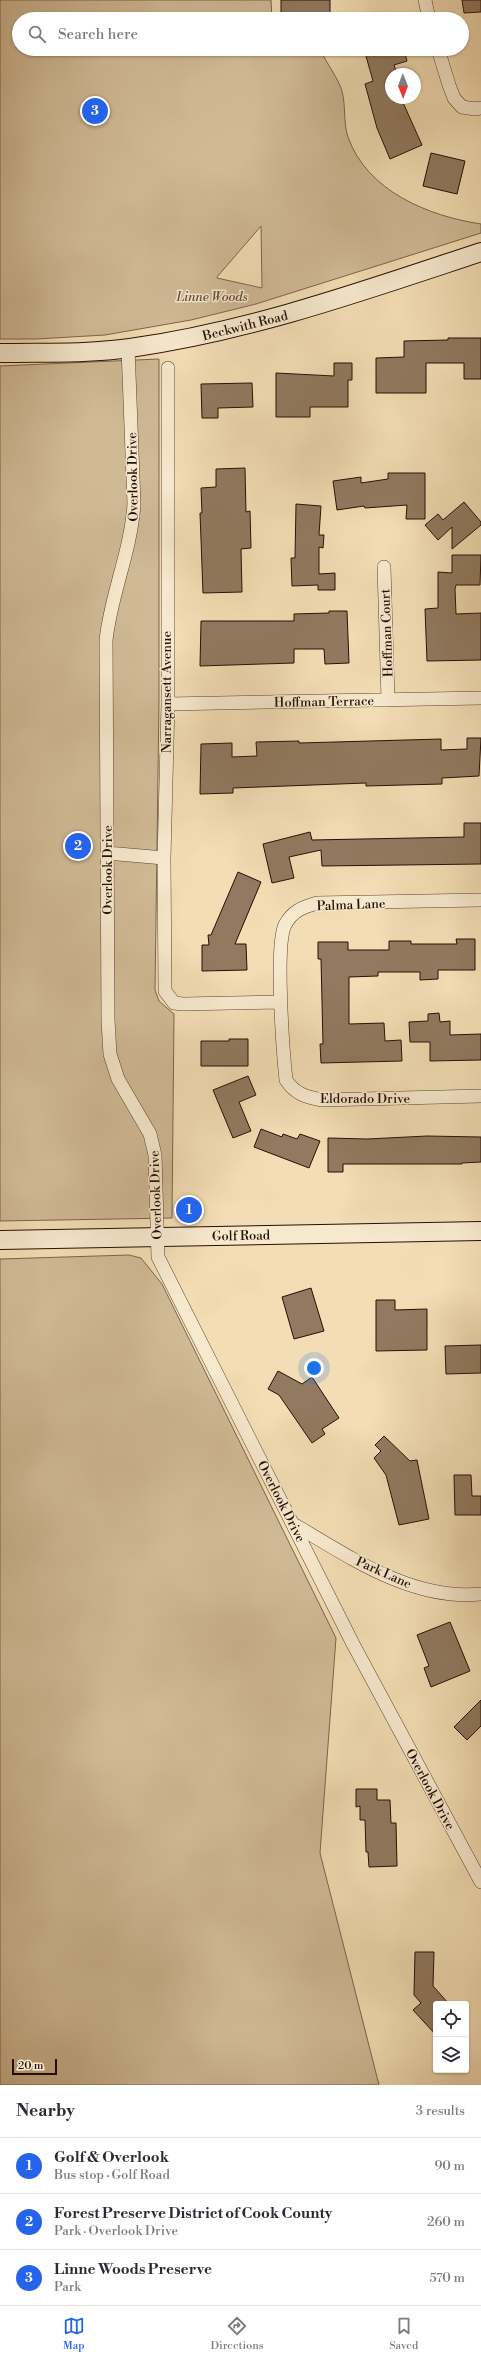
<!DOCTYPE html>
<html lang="en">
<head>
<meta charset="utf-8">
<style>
  body { margin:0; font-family:"Libre Bodoni",serif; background:#f7f7f7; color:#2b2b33 }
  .controls { position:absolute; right:12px; bottom:12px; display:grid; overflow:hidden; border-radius:4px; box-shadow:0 1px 3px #0004 }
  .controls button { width:36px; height:36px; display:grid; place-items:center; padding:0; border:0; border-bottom:1px solid #e1e1e2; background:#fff; color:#2b2b33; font:20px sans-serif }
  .compass { position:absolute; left:385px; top:68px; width:36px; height:36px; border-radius:50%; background:#fff; box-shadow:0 1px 3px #0004; rotate:179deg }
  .scale { position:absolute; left:12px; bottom:10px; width:45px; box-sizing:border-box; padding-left:4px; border:2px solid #260f05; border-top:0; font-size:11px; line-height:14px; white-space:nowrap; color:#260f05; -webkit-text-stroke:3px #f7e9ce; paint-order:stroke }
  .you { position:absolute; left:314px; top:1368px; width:14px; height:14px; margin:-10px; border:3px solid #fff; border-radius:50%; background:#1a73e8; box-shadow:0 0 0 6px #1a73e833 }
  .badge { display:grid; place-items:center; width:26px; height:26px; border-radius:50%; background:#2563eb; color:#fff; font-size:13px; font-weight:700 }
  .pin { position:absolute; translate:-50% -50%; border:2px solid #fff; box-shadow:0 1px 4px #0006 }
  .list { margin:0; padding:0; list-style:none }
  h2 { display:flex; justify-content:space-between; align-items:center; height:52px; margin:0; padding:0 16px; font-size:17px }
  h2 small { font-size:13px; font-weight:400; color:#7c7c81 }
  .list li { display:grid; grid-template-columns:26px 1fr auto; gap:12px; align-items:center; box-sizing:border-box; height:56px; padding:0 16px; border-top:1px solid #e1e1e2 }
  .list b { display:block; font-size:15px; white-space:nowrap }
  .list p { margin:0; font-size:13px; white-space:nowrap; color:#7c7c81 }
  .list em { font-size:13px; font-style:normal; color:#7c7c81 }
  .icon { flex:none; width:22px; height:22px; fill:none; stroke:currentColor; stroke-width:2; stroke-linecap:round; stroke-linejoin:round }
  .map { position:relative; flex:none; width:481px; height:2085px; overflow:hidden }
  .search { position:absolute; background:#fff; box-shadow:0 1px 3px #0004; left:12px; right:12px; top:12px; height:44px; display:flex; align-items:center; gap:10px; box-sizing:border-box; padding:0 14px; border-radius:22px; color:#7c7c81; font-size:15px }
  .sheet { height:220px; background:#fff }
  nav { display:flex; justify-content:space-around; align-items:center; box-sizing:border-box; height:56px; border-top:1px solid #e1e1e2; background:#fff; font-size:11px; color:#7c7c81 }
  nav a { display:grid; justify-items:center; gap:2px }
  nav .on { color:#2563eb }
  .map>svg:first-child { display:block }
  .green { fill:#d0ba96; stroke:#7b644e; fill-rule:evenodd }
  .building { fill:#917a60; stroke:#260f05 }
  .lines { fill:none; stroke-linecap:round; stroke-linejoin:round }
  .street-casing { stroke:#594231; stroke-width:14 }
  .secondary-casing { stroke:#260f05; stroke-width:20 }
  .street { stroke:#f7e9ce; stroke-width:13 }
  .secondary { stroke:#f7e9ce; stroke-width:18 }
  .labels { text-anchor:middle; stroke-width:3; stroke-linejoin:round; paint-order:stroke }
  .park-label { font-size:13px; font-style:italic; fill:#624b38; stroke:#f7e9ce }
  .street-label { font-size:13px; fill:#260f05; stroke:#f7e9ce }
</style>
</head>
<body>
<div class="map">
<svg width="481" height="2085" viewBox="0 0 481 2085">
  <rect width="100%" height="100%" fill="#f3ddb4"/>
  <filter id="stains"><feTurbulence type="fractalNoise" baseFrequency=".005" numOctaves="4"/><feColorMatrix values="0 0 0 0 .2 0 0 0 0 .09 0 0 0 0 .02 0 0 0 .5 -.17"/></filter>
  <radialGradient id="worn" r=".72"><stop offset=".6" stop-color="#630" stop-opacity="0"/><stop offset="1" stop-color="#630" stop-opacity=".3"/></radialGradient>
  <path class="green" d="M 0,0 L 271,0 L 272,19 L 19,19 L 19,49 L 273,49 L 273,53 L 321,51 C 327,64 338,78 342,91 C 346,106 343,122 348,137 C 367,191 428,216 481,224 L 481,233 L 256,304 L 191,320 L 105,335 L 36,339 L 0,339 ZM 261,226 L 262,288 L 217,278 L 217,277 Z
    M 159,359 L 159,702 L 155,990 L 159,1001 L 174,1014 L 172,1218 L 0,1221 L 0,366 Z
    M 129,1255 L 141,1258 L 162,1284 L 336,1638 L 320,1853 L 379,2085 L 0,2085 L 0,1259 Z"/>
  <path class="building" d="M 281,0 L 330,0 L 330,19 L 281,19 Z
    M 462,0 L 481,0 L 481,12 L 464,13 Z
    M 364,49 L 404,49 L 407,61 L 394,65 L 397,74 L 391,74 L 391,98 L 401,98 L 422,145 L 390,159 L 377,128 L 365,84 L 373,81 Z
    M 431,153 L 465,161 L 457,194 L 423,186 Z
    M 448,338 L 481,338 L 481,379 L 464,379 L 464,363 L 426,363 L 426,393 L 376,393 L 376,358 L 404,357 L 404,341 L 448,340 Z
    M 334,363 L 352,363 L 352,380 L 348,380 L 348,407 L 310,407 L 310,417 L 276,417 L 276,373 L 334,376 Z
    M 252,383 L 253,407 L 218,408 L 218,418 L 202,418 L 201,384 Z
    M 245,468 L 246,512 L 250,511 L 251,548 L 241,549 L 242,592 L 203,593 L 200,513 L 202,513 L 201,488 L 216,487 L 216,469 Z
    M 388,473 L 425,473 L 425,519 L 406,519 L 407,505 L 365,508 L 364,506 L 337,510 L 333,481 L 361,477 L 361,483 L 388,479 Z
    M 464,502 L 481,522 L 481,525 L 452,549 L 452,527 L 438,540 L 425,525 L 438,514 L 443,520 Z
    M 296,504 L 321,506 L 319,535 L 324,535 L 323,548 L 319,547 L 319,574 L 335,573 L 335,590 L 318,590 L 318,585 L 292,586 L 291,558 L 295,558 Z
    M 452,555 L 481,555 L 480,585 L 456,585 L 455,589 L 456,614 L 481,613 L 481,660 L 427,661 L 425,609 L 438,608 L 438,572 L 452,573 Z
    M 329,611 L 347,611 L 349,663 L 325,664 L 324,649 L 294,649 L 294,663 L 200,666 L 201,621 L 294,621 L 294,614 L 329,613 Z
    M 467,738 L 481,738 L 479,776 L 442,778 L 442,784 L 366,786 L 366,783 L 233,788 L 233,793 L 200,794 L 201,744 L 232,743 L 232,757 L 257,756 L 256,742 L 299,741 L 299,743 L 441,739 L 441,750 L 467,749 Z
    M 464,823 L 481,823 L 481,864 L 322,866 L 321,850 L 289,857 L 294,878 L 272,883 L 263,844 L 310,832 L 312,840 L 464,837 Z
    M 238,872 L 261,882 L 235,944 L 246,944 L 247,970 L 202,971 L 202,945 L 209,945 L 208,935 L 211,935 Z
    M 456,939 L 475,939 L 475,970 L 438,970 L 438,979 L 420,980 L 420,972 L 378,972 L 378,976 L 349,977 L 349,1024 L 384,1023 L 385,1041 L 401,1040 L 402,1061 L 321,1063 L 320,1044 L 323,1044 L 321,959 L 318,959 L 318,942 L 348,942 L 348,950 L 389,950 L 389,941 L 411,941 L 411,944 L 457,944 Z
    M 439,1013 L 440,1022 L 450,1021 L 450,1035 L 481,1034 L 481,1060 L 430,1061 L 430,1042 L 410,1042 L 409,1022 L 428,1021 L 428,1014 Z
    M 229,1039 L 248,1039 L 248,1066 L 201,1066 L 201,1041 L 229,1041 Z
    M 248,1076 L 256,1095 L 239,1102 L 251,1131 L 233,1138 L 213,1090 Z
    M 261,1129 L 282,1137 L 283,1134 L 297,1139 L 300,1134 L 320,1141 L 309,1168 L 254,1147 Z
    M 427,1136 L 481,1137 L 481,1162 L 462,1163 L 462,1164 L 343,1164 L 343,1172 L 328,1172 L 328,1138 L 367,1139 Z
    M 311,1288 L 324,1331 L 294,1339 L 282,1297 Z
    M 376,1300 L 395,1300 L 395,1310 L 427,1309 L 427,1350 L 376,1351 Z
    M 481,1345 L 481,1373 L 446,1374 L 445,1346 Z
    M 278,1371 L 302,1384 L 312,1377 L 339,1418 L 322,1429 L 325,1434 L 312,1443 L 279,1395 L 268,1389 Z
    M 384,1436 L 410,1461 L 417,1460 L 429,1519 L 399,1525 L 386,1475 L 374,1458 L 381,1451 L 375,1445 Z
    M 454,1475 L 471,1475 L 472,1496 L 481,1496 L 481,1515 L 455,1515 Z
    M 450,1622 L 470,1671 L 431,1687 L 424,1668 L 429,1666 L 417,1635 Z
    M 481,1700 L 481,1726 L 467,1740 L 454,1727 Z
    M 356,1789 L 377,1789 L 377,1800 L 390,1800 L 391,1823 L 396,1823 L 397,1866 L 369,1867 L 368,1852 L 366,1852 L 365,1820 L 360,1820 L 360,1806 L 356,1807 Z
    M 415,1952 L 434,1952 L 433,1986 L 449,2004 L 436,2004 L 436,2035 L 413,2010 L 421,2003 L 414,1995 Z"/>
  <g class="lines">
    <defs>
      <path id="street" d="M 425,0 L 429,19
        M 438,49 L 449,85 L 454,98 L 462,107 L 475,109 L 481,108
        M 128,348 L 134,504 C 131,551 111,594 106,640 L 108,1020 L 110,1054 L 118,1079 L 150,1134 L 155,1155 L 158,1257 L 353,1644 L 481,1882
        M 168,368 L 168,704 L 164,858 L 165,991 L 174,1003 L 183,1004 L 281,1002
        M 384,567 L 388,700
        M 168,704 L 481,698
        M 107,853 L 164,858
        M 481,900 L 317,903 C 303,907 292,911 285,925 C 275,945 283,1052 286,1080 C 295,1094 306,1097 322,1100 L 481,1096
        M 295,1525 C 351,1558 413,1601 481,1594"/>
      <path id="secondary" d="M 0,353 C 43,352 88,354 130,348 C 251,331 366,290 481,252
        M 0,1240 L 481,1231"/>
    </defs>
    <use href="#street" class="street-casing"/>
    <use href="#secondary" class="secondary-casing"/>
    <use href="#street" class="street"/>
    <use href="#secondary" class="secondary"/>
  </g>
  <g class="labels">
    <g class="park-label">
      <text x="212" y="301">Linne Woods</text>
    </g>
    <g class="street-label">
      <text transform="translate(245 325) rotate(-14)" y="5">Beckwith Road</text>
      <text transform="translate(132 477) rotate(-91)" y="5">Overlook Drive</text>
      <text transform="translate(386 633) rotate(-92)" y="5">Hoffman Court</text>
      <text transform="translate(166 692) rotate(-90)" y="5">Narragansett Avenue</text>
      <text transform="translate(324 701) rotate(-1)" y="5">Hoffman Terrace</text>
      <text transform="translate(107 870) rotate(-90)" y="5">Overlook Drive</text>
      <text transform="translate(351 904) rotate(-2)" y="5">Palma Lane</text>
      <text x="365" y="1103">Eldorado Drive</text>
      <text transform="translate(155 1195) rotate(-92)" y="5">Overlook Drive</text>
      <text transform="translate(241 1235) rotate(-1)" y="5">Golf Road</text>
      <text transform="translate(282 1501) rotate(63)" y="5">Overlook Drive</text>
      <text transform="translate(384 1572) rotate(24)" y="5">Park Lane</text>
      <text transform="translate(431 1789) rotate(62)" y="5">Overlook Drive</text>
    </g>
  </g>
  <rect width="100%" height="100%" filter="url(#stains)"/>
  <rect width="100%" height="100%" fill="url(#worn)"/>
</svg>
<div class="controls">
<button><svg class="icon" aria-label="locate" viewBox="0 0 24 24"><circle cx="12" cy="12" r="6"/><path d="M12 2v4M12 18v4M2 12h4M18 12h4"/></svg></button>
<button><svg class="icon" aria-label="layers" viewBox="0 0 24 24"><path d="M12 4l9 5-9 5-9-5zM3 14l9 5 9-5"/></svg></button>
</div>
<svg class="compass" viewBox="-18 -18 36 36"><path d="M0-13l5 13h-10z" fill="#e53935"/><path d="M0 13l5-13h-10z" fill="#7c7c81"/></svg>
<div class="scale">20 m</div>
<div class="you"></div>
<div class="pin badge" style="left:189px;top:1210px">1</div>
<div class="pin badge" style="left:78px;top:846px">2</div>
<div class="pin badge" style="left:95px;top:111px">3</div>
<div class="search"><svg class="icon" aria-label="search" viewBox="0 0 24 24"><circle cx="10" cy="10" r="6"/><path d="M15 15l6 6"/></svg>Search here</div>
</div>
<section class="sheet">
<h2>Nearby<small>3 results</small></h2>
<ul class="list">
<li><span class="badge">1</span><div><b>Golf &amp; Overlook</b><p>Bus stop · Golf Road</p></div><em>90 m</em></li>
<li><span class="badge">2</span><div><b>Forest Preserve District of Cook County</b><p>Park · Overlook Drive</p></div><em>260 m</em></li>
<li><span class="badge">3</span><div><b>Linne Woods Preserve</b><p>Park</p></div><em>570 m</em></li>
</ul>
</section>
<nav>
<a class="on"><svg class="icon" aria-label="map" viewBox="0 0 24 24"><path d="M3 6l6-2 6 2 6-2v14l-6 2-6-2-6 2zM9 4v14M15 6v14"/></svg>Map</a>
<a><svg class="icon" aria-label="directions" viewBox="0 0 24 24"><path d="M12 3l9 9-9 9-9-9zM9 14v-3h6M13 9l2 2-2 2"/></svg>Directions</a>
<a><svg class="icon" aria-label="saved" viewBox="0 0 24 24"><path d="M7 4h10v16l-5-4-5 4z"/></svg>Saved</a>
</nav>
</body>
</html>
